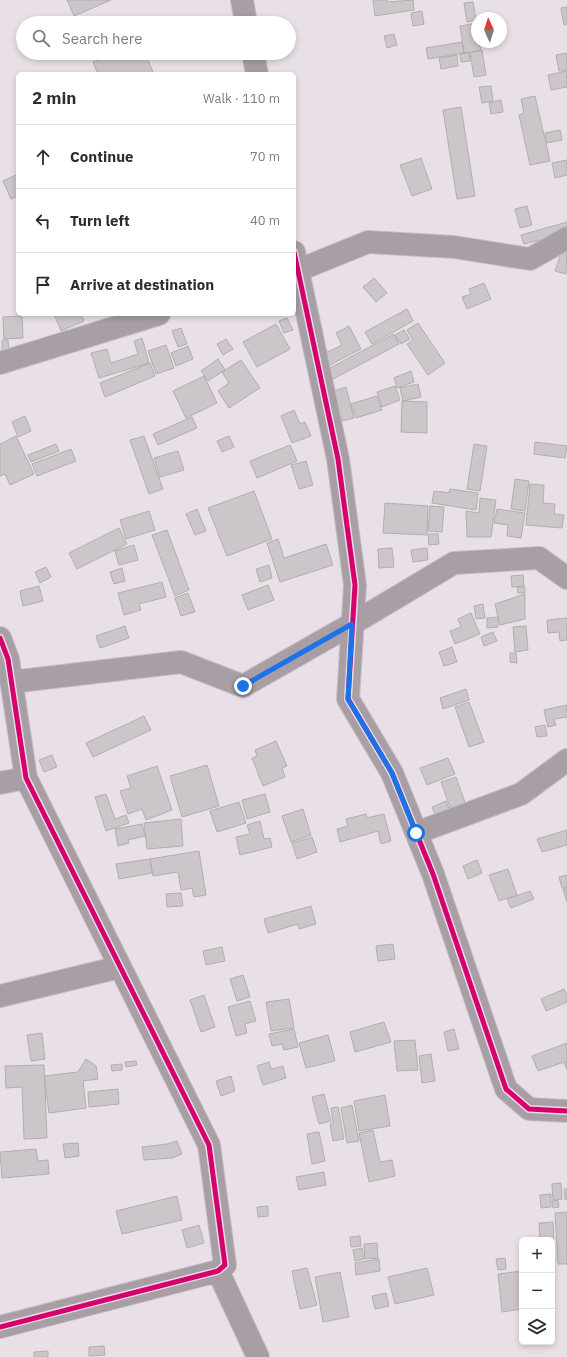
<!DOCTYPE html>
<html lang="en">
<head>
<meta charset="utf-8">
<style>
  body { margin:0; font-family:"IBM Plex Sans",sans-serif; background:#f2f2f3; color:#2b2b33 }
  .controls { position:absolute; right:12px; bottom:12px; display:grid; overflow:hidden; border-radius:6px; box-shadow:0 2px 6px #0003 }
  .controls button { width:36px; height:36px; display:grid; place-items:center; padding:0; border:0; border-bottom:1px solid #e1e1e2; background:#fff; color:#2b2b33; font:20px sans-serif }
  .compass { position:absolute; left:471px; top:12px; width:36px; height:36px; border-radius:50%; background:#fff; box-shadow:0 2px 6px #0003; rotate:356deg }
  .stop { position:absolute; width:12px; height:12px; margin:-9px; border:3px solid #1a73e8; border-radius:50%; background:#fff }
  .stop.end { background:#1a73e8; border-color:#fff; box-shadow:0 1px 4px #0008 }
  .list { margin:0; padding:0; list-style:none }
  h2 { display:flex; justify-content:space-between; align-items:center; height:52px; margin:0; padding:0 16px; font-size:17px }
  h2 small { font-size:13px; font-weight:400; color:#7c7c81 }
  .list li { display:grid; grid-template-columns:26px 1fr auto; gap:12px; align-items:center; box-sizing:border-box; height:64px; padding:0 16px; border-top:1px solid #e1e1e2 }
  .list b { display:block; font-size:15px; white-space:nowrap }
  .list em { font-size:13px; font-style:normal; color:#7c7c81 }
  .icon { flex:none; width:22px; height:22px; fill:none; stroke:currentColor; stroke-width:2; stroke-linecap:round; stroke-linejoin:round }
  .map { position:relative; flex:none; width:567px; height:1357px; overflow:hidden }
  .search { position:absolute; background:#fff; box-shadow:0 2px 6px #0003; left:16px; top:16px; width:280px; height:44px; display:flex; align-items:center; gap:10px; box-sizing:border-box; padding:0 14px; border-radius:22px; color:#7c7c81; font-size:15px }
  .panel { position:absolute; background:#fff; box-shadow:0 2px 6px #0003; left:16px; top:72px; width:280px; height:244px; border-radius:6px }
  .map>svg:first-child { display:block }
  .building { fill:#ccc6ca; stroke:#b3adb2 }
  .lines { fill:none; stroke-linecap:round; stroke-linejoin:round }
  .minor-casing { stroke:#c5bfc3; stroke-width:24 }
  .minor { stroke:#a79fa5; stroke-width:22 }
  .cycleway-casing { stroke:#ebdce8; stroke-width:8 }
  .cycleway { stroke:#d6006c; stroke-width:5 }
  .route { stroke:#1a73e8; stroke-width:5 }
</style>
</head>
<body>
<div class="map">
<svg width="567" height="1357" viewBox="0 0 567 1357">
  <rect width="100%" height="100%" fill="#e8e0e6"/>
  <path class="building" d="M 67,0 L 111,0 L 74,16 Z
    M 373,0 L 387,0 L 387,2 L 413,0 L 414,10 L 375,16 Z
    M 473,2 L 476,20 L 467,22 L 464,3 Z
    M 567,7 L 567,24 L 564,25 L 561,8 Z
    M 422,11 L 424,24 L 413,26 L 411,13 Z
    M 476,23 L 477,42 L 479,42 L 481,50 L 464,53 L 460,26 Z
    M 394,34 L 397,45 L 387,48 L 384,36 Z
    M 462,42 L 464,53 L 428,59 L 426,48 Z
    M 482,50 L 486,75 L 474,77 L 470,53 Z
    M 115,53 L 130,53 L 131,55 L 136,53 L 145,53 L 153,72 L 148,74 L 98,74 L 93,62 Z
    M 469,53 L 470,61 L 461,62 L 460,54 Z
    M 567,53 L 567,70 L 559,71 L 556,55 Z
    M 457,55 L 458,66 L 441,69 L 439,58 Z
    M 567,71 L 567,87 L 551,90 L 548,75 Z
    M 491,86 L 493,101 L 482,103 L 479,87 Z
    M 535,96 L 550,161 L 530,165 L 519,115 L 524,113 L 521,99 Z
    M 501,100 L 503,112 L 491,114 L 489,103 Z
    M 461,107 L 475,196 L 457,199 L 443,110 Z
    M 560,130 L 562,140 L 547,143 L 545,133 Z
    M 421,158 L 432,189 L 412,196 L 400,165 Z
    M 567,160 L 567,175 L 555,178 L 552,163 Z
    M 18,174 L 18,196 L 11,199 L 3,181 Z
    M 527,206 L 532,225 L 520,228 L 515,209 Z
    M 567,222 L 567,233 L 524,244 L 521,235 Z
    M 562,250 L 567,251 L 566,274 L 555,271 Z
    M 374,278 L 387,293 L 376,302 L 363,287 Z
    M 484,283 L 491,299 L 467,309 L 462,297 L 471,294 L 469,289 Z
    M 407,309 L 413,321 L 372,344 L 365,332 Z
    M 54,314 L 81,314 L 84,321 L 61,331 Z
    M 22,316 L 23,338 L 4,339 L 3,317 Z
    M 287,318 L 293,330 L 284,333 L 279,321 Z
    M 418,323 L 445,363 L 428,375 L 407,344 L 413,340 L 407,330 Z
    M 276,324 L 290,349 L 257,367 L 243,342 Z
    M 349,326 L 361,349 L 324,368 L 319,356 L 342,345 L 336,333 Z
    M 181,328 L 187,344 L 178,347 L 172,331 Z
    M 404,330 L 410,339 L 401,344 L 395,335 Z
    M 394,334 L 399,344 L 333,379 L 328,369 Z
    M 142,338 L 149,363 L 99,378 L 91,353 L 107,349 L 111,363 L 138,354 L 134,341 Z
    M 226,339 L 233,349 L 223,355 L 217,344 Z
    M 2,340 L 8,340 L 9,352 L 2,352 Z
    M 166,345 L 174,368 L 156,374 L 148,351 Z
    M 188,346 L 193,359 L 176,366 L 171,353 Z
    M 218,359 L 225,370 L 208,381 L 201,371 Z
    M 241,360 L 260,388 L 229,408 L 218,391 L 229,383 L 222,372 Z
    M 150,363 L 155,376 L 105,397 L 100,383 Z
    M 411,371 L 414,382 L 397,388 L 394,378 Z
    M 204,376 L 217,403 L 186,418 L 173,391 Z
    M 418,384 L 421,397 L 403,401 L 400,388 Z
    M 395,386 L 400,400 L 382,407 L 377,392 Z
    M 346,387 L 354,418 L 342,421 L 334,391 Z
    M 377,396 L 382,410 L 356,418 L 351,404 Z
    M 402,401 L 427,402 L 427,433 L 401,432 Z
    M 294,410 L 300,424 L 305,422 L 311,436 L 292,443 L 281,416 Z
    M 25,416 L 31,431 L 18,437 L 12,422 Z
    M 192,417 L 197,428 L 158,445 L 153,434 Z
    M 16,436 L 34,474 L 10,485 L 5,474 L 0,476 L 0,444 Z
    M 144,436 L 163,489 L 149,494 L 130,440 Z
    M 229,436 L 234,447 L 222,452 L 217,441 Z
    M 535,442 L 567,446 L 565,458 L 534,454 Z
    M 56,444 L 59,451 L 31,462 L 28,455 Z
    M 474,444 L 487,446 L 480,491 L 467,489 Z
    M 290,445 L 297,461 L 257,478 L 250,461 Z
    M 71,449 L 76,461 L 37,476 L 32,464 Z
    M 178,451 L 184,470 L 160,477 L 154,458 Z
    M 306,461 L 313,485 L 299,489 L 291,465 Z
    M 515,479 L 529,481 L 525,511 L 511,509 Z
    M 530,484 L 544,485 L 543,503 L 555,504 L 554,514 L 564,515 L 562,528 L 526,525 Z
    M 450,489 L 478,493 L 476,510 L 432,503 L 434,491 L 449,493 Z
    M 254,491 L 272,539 L 227,556 L 208,508 Z
    M 480,498 L 496,500 L 491,537 L 467,537 L 466,511 L 479,513 Z
    M 385,503 L 428,506 L 427,535 L 383,533 Z
    M 430,506 L 444,507 L 442,532 L 428,531 Z
    M 197,509 L 206,531 L 195,535 L 186,514 Z
    M 497,509 L 525,513 L 521,538 L 507,536 L 508,525 L 494,523 Z
    M 149,511 L 155,530 L 126,539 L 120,520 Z
    M 119,528 L 127,544 L 77,569 L 69,553 Z
    M 167,530 L 189,590 L 175,596 L 152,535 Z
    M 428,534 L 438,534 L 439,544 L 429,545 Z
    M 278,539 L 284,558 L 326,544 L 333,565 L 280,582 L 267,543 Z
    M 134,545 L 138,560 L 119,565 L 115,551 Z
    M 392,548 L 394,567 L 379,568 L 378,549 Z
    M 427,548 L 428,560 L 413,562 L 411,550 Z
    M 269,565 L 272,578 L 260,582 L 256,569 Z
    M 46,567 L 51,577 L 40,583 L 35,572 Z
    M 122,568 L 125,581 L 114,584 L 110,572 Z
    M 523,575 L 524,586 L 512,587 L 511,576 Z
    M 162,582 L 166,597 L 139,604 L 141,610 L 124,615 L 118,593 Z
    M 268,585 L 274,600 L 248,610 L 242,595 Z
    M 39,586 L 43,601 L 23,606 L 20,591 Z
    M 517,587 L 525,587 L 525,593 L 518,593 Z
    M 188,593 L 195,612 L 181,616 L 175,598 Z
    M 525,594 L 525,619 L 500,625 L 495,604 Z
    M 483,604 L 485,618 L 476,619 L 474,606 Z
    M 471,613 L 480,634 L 455,644 L 450,631 L 461,627 L 458,619 Z
    M 498,617 L 498,627 L 487,628 L 487,618 Z
    M 567,618 L 567,640 L 560,641 L 559,632 L 548,633 L 547,620 Z
    M 125,626 L 129,638 L 100,648 L 96,636 Z
    M 526,626 L 528,650 L 515,652 L 513,627 Z
    M 493,632 L 497,641 L 484,646 L 481,637 Z
    M 452,647 L 457,662 L 444,666 L 439,652 Z
    M 510,653 L 516,653 L 517,663 L 510,662 Z
    M 466,689 L 469,700 L 443,709 L 440,698 Z
    M 469,702 L 484,742 L 469,747 L 455,707 Z
    M 567,705 L 567,717 L 554,719 L 556,725 L 548,727 L 544,710 Z
    M 144,716 L 151,730 L 93,757 L 86,743 Z
    M 545,725 L 547,736 L 537,737 L 535,727 Z
    M 276,741 L 287,766 L 282,768 L 285,777 L 263,786 L 252,758 L 257,756 L 255,750 Z
    M 52,755 L 57,767 L 44,772 L 39,760 Z
    M 448,758 L 455,774 L 427,785 L 420,768 Z
    M 207,765 L 219,806 L 182,817 L 170,776 Z
    M 157,766 L 172,810 L 146,820 L 142,809 L 128,814 L 120,791 L 131,788 L 127,776 Z
    M 456,777 L 467,808 L 452,813 L 441,782 Z
    M 106,794 L 115,819 L 126,815 L 129,823 L 106,831 L 95,797 Z
    M 265,794 L 270,812 L 247,819 L 242,800 Z
    M 446,801 L 451,814 L 437,819 L 432,807 Z
    M 239,802 L 246,823 L 217,832 L 210,811 Z
    M 303,809 L 311,835 L 291,842 L 282,816 Z
    M 366,814 L 367,818 L 384,814 L 391,841 L 381,844 L 378,831 L 340,842 L 337,829 L 348,826 L 346,819 Z
    M 181,819 L 183,846 L 147,849 L 144,823 Z
    M 260,821 L 264,839 L 270,838 L 272,847 L 240,855 L 236,837 L 250,834 L 247,825 Z
    M 142,824 L 145,836 L 128,840 L 129,843 L 118,846 L 115,829 Z
    M 567,830 L 567,845 L 542,852 L 537,839 Z
    M 312,837 L 317,852 L 297,859 L 292,843 Z
    M 199,851 L 206,895 L 194,897 L 192,888 L 181,890 L 178,872 L 153,876 L 150,859 Z
    M 150,859 L 152,873 L 119,879 L 116,864 Z
    M 477,860 L 482,873 L 468,879 L 463,866 Z
    M 508,869 L 517,895 L 499,901 L 489,875 Z
    M 567,875 L 567,887 L 562,888 L 559,877 Z
    M 567,888 L 567,902 L 563,889 Z
    M 530,891 L 534,899 L 511,908 L 507,899 Z
    M 181,893 L 183,906 L 167,907 L 166,894 Z
    M 311,906 L 316,924 L 299,929 L 298,924 L 268,933 L 264,919 Z
    M 393,944 L 395,959 L 378,961 L 376,946 Z
    M 222,947 L 225,961 L 206,965 L 203,951 Z
    M 243,975 L 250,997 L 237,1001 L 230,979 Z
    M 564,989 L 567,995 L 567,1002 L 546,1011 L 541,999 Z
    M 204,995 L 215,1027 L 201,1032 L 190,1000 Z
    M 289,999 L 294,1028 L 271,1031 L 266,1002 Z
    M 250,1001 L 256,1021 L 245,1024 L 247,1033 L 236,1036 L 228,1007 Z
    M 384,1022 L 391,1042 L 355,1052 L 350,1032 Z
    M 294,1029 L 298,1047 L 284,1050 L 282,1044 L 272,1046 L 269,1034 Z
    M 454,1029 L 459,1049 L 448,1051 L 444,1032 Z
    M 42,1033 L 45,1059 L 31,1061 L 27,1035 Z
    M 328,1035 L 335,1061 L 306,1068 L 299,1043 Z
    M 415,1040 L 418,1070 L 397,1071 L 394,1041 Z
    M 567,1043 L 567,1070 L 564,1062 L 538,1071 L 532,1056 Z
    M 431,1054 L 435,1081 L 422,1083 L 419,1056 Z
    M 86,1059 L 96,1066 L 98,1079 L 83,1081 L 86,1108 L 49,1113 L 44,1076 L 78,1072 Z
    M 136,1061 L 137,1065 L 126,1067 L 125,1062 Z
    M 269,1062 L 271,1069 L 283,1066 L 286,1078 L 263,1085 L 257,1066 Z
    M 122,1064 L 122,1070 L 112,1071 L 111,1065 Z
    M 44,1065 L 47,1138 L 24,1139 L 22,1087 L 6,1088 L 5,1066 Z
    M 231,1076 L 235,1091 L 221,1096 L 216,1081 Z
    M 118,1089 L 119,1104 L 89,1107 L 88,1092 Z
    M 324,1094 L 331,1121 L 319,1124 L 312,1097 Z
    M 385,1095 L 390,1126 L 359,1131 L 354,1101 Z
    M 352,1105 L 359,1141 L 347,1143 L 341,1108 Z
    M 338,1107 L 344,1139 L 333,1141 L 330,1124 L 333,1122 L 331,1108 Z
    M 373,1130 L 380,1162 L 392,1160 L 395,1176 L 369,1182 L 359,1133 Z
    M 319,1132 L 325,1161 L 312,1164 L 307,1134 Z
    M 177,1141 L 182,1154 L 172,1158 L 144,1160 L 142,1147 L 167,1144 Z
    M 78,1143 L 79,1156 L 65,1158 L 63,1144 Z
    M 36,1149 L 38,1161 L 48,1160 L 49,1174 L 2,1178 L 0,1152 Z
    M 324,1172 L 326,1185 L 299,1190 L 296,1177 Z
    M 561,1183 L 562,1199 L 553,1200 L 552,1184 Z
    M 564,1189 L 567,1189 L 567,1199 L 565,1200 Z
    M 551,1194 L 551,1207 L 541,1208 L 540,1195 Z
    M 177,1196 L 182,1220 L 122,1234 L 116,1211 Z
    M 558,1200 L 559,1207 L 553,1208 L 552,1201 Z
    M 268,1206 L 268,1216 L 258,1217 L 257,1207 Z
    M 567,1212 L 567,1264 L 558,1264 L 555,1213 Z
    M 553,1222 L 555,1263 L 552,1263 L 552,1240 L 540,1240 L 539,1223 Z
    M 199,1225 L 204,1243 L 187,1248 L 182,1230 Z
    M 360,1236 L 361,1246 L 351,1247 L 350,1237 Z
    M 377,1243 L 378,1258 L 365,1259 L 364,1244 Z
    M 362,1248 L 364,1259 L 355,1261 L 353,1250 Z
    M 505,1258 L 506,1269 L 498,1270 L 496,1259 Z
    M 379,1259 L 380,1271 L 356,1275 L 355,1263 Z
    M 307,1268 L 317,1305 L 300,1309 L 292,1271 Z
    M 427,1268 L 434,1295 L 395,1304 L 388,1277 Z
    M 522,1271 L 522,1309 L 502,1312 L 498,1274 Z
    M 340,1272 L 349,1317 L 323,1322 L 315,1277 Z
    M 386,1293 L 389,1306 L 375,1309 L 372,1296 Z
    M 104,1346 L 105,1355 L 89,1356 L 89,1347 Z
    M 48,1351 L 48,1357 L 34,1357 L 34,1352 Z"/>
  <g class="lines">
    <defs>
      <path id="minor" d="M 242,0 L 246,23
        M 253,53 L 257,74
        M 294,252 L 338,459 L 355,585 L 348,699 L 392,773 L 433,874 L 506,1089 L 529,1109 L 567,1111
        M 294,272 L 368,242 L 454,247 L 530,259 L 567,238
        M 0,363 L 159,314
        M 0,638 L 8,659 L 26,778 L 209,1145 L 225,1265 L 218,1271 L 0,1327
        M 11,682 L 181,662 L 243,686 L 352,624 L 454,563 L 539,558 L 567,578
        M 0,783 L 26,778
        M 416,833 L 521,794 L 567,760
        M 0,996 L 120,967
        M 218,1271 L 258,1357"/>
    </defs>
    <use href="#minor" class="minor-casing"/>
    <use href="#minor" class="minor"/>
    <defs>
      <path id="cycleway" d="M 294,252 L 338,459 L 355,585 L 348,699 L 392,773 L 433,874 L 506,1089 L 529,1109 L 567,1111
        M 0,638 L 8,659 L 26,778 L 209,1145 L 225,1265 L 218,1271 L 0,1327"/>
    </defs>
    <use href="#cycleway" class="cycleway-casing"/>
    <use href="#cycleway" class="cycleway"/>
  </g>
  <g class="lines">
    <path class="route" d="M 243,686 L 352,624 L 348,699 L 392,773 L 416,833"/>
  </g>
</svg>
<div class="controls">
<button>+</button>
<button>−</button>
<button><svg class="icon" aria-label="layers" viewBox="0 0 24 24"><path d="M12 4l9 5-9 5-9-5zM3 14l9 5 9-5"/></svg></button>
</div>
<svg class="compass" viewBox="-18 -18 36 36"><path d="M0-13l5 13h-10z" fill="#e53935"/><path d="M0 13l5-13h-10z" fill="#7c7c81"/></svg>
<div class="stop" style="left:416px;top:833px"></div>
<div class="stop end" style="left:243px;top:686px"></div>
<div class="search"><svg class="icon" aria-label="search" viewBox="0 0 24 24"><circle cx="10" cy="10" r="6"/><path d="M15 15l6 6"/></svg>Search here</div>
<section class="panel">
<h2>2 min<small>Walk · 110 m</small></h2>
<ul class="list">
<li><svg class="icon" aria-label="ahead" viewBox="0 0 24 24"><path d="M12 20V5M6 11l6-6 6 6"/></svg><div><b>Continue</b></div><em>70 m</em></li>
<li><svg class="icon" aria-label="left" viewBox="0 0 24 24"><path d="M17 20v-9H6M10 6l-5 5 5 5"/></svg><div><b>Turn left</b></div><em>40 m</em></li>
<li><svg class="icon" aria-label="arrive" viewBox="0 0 24 24"><path d="M6 21V4h12l-3 4 3 4H6"/></svg><div><b>Arrive at destination</b></div></li>
</ul>
</section>
</div>
</body>
</html>
